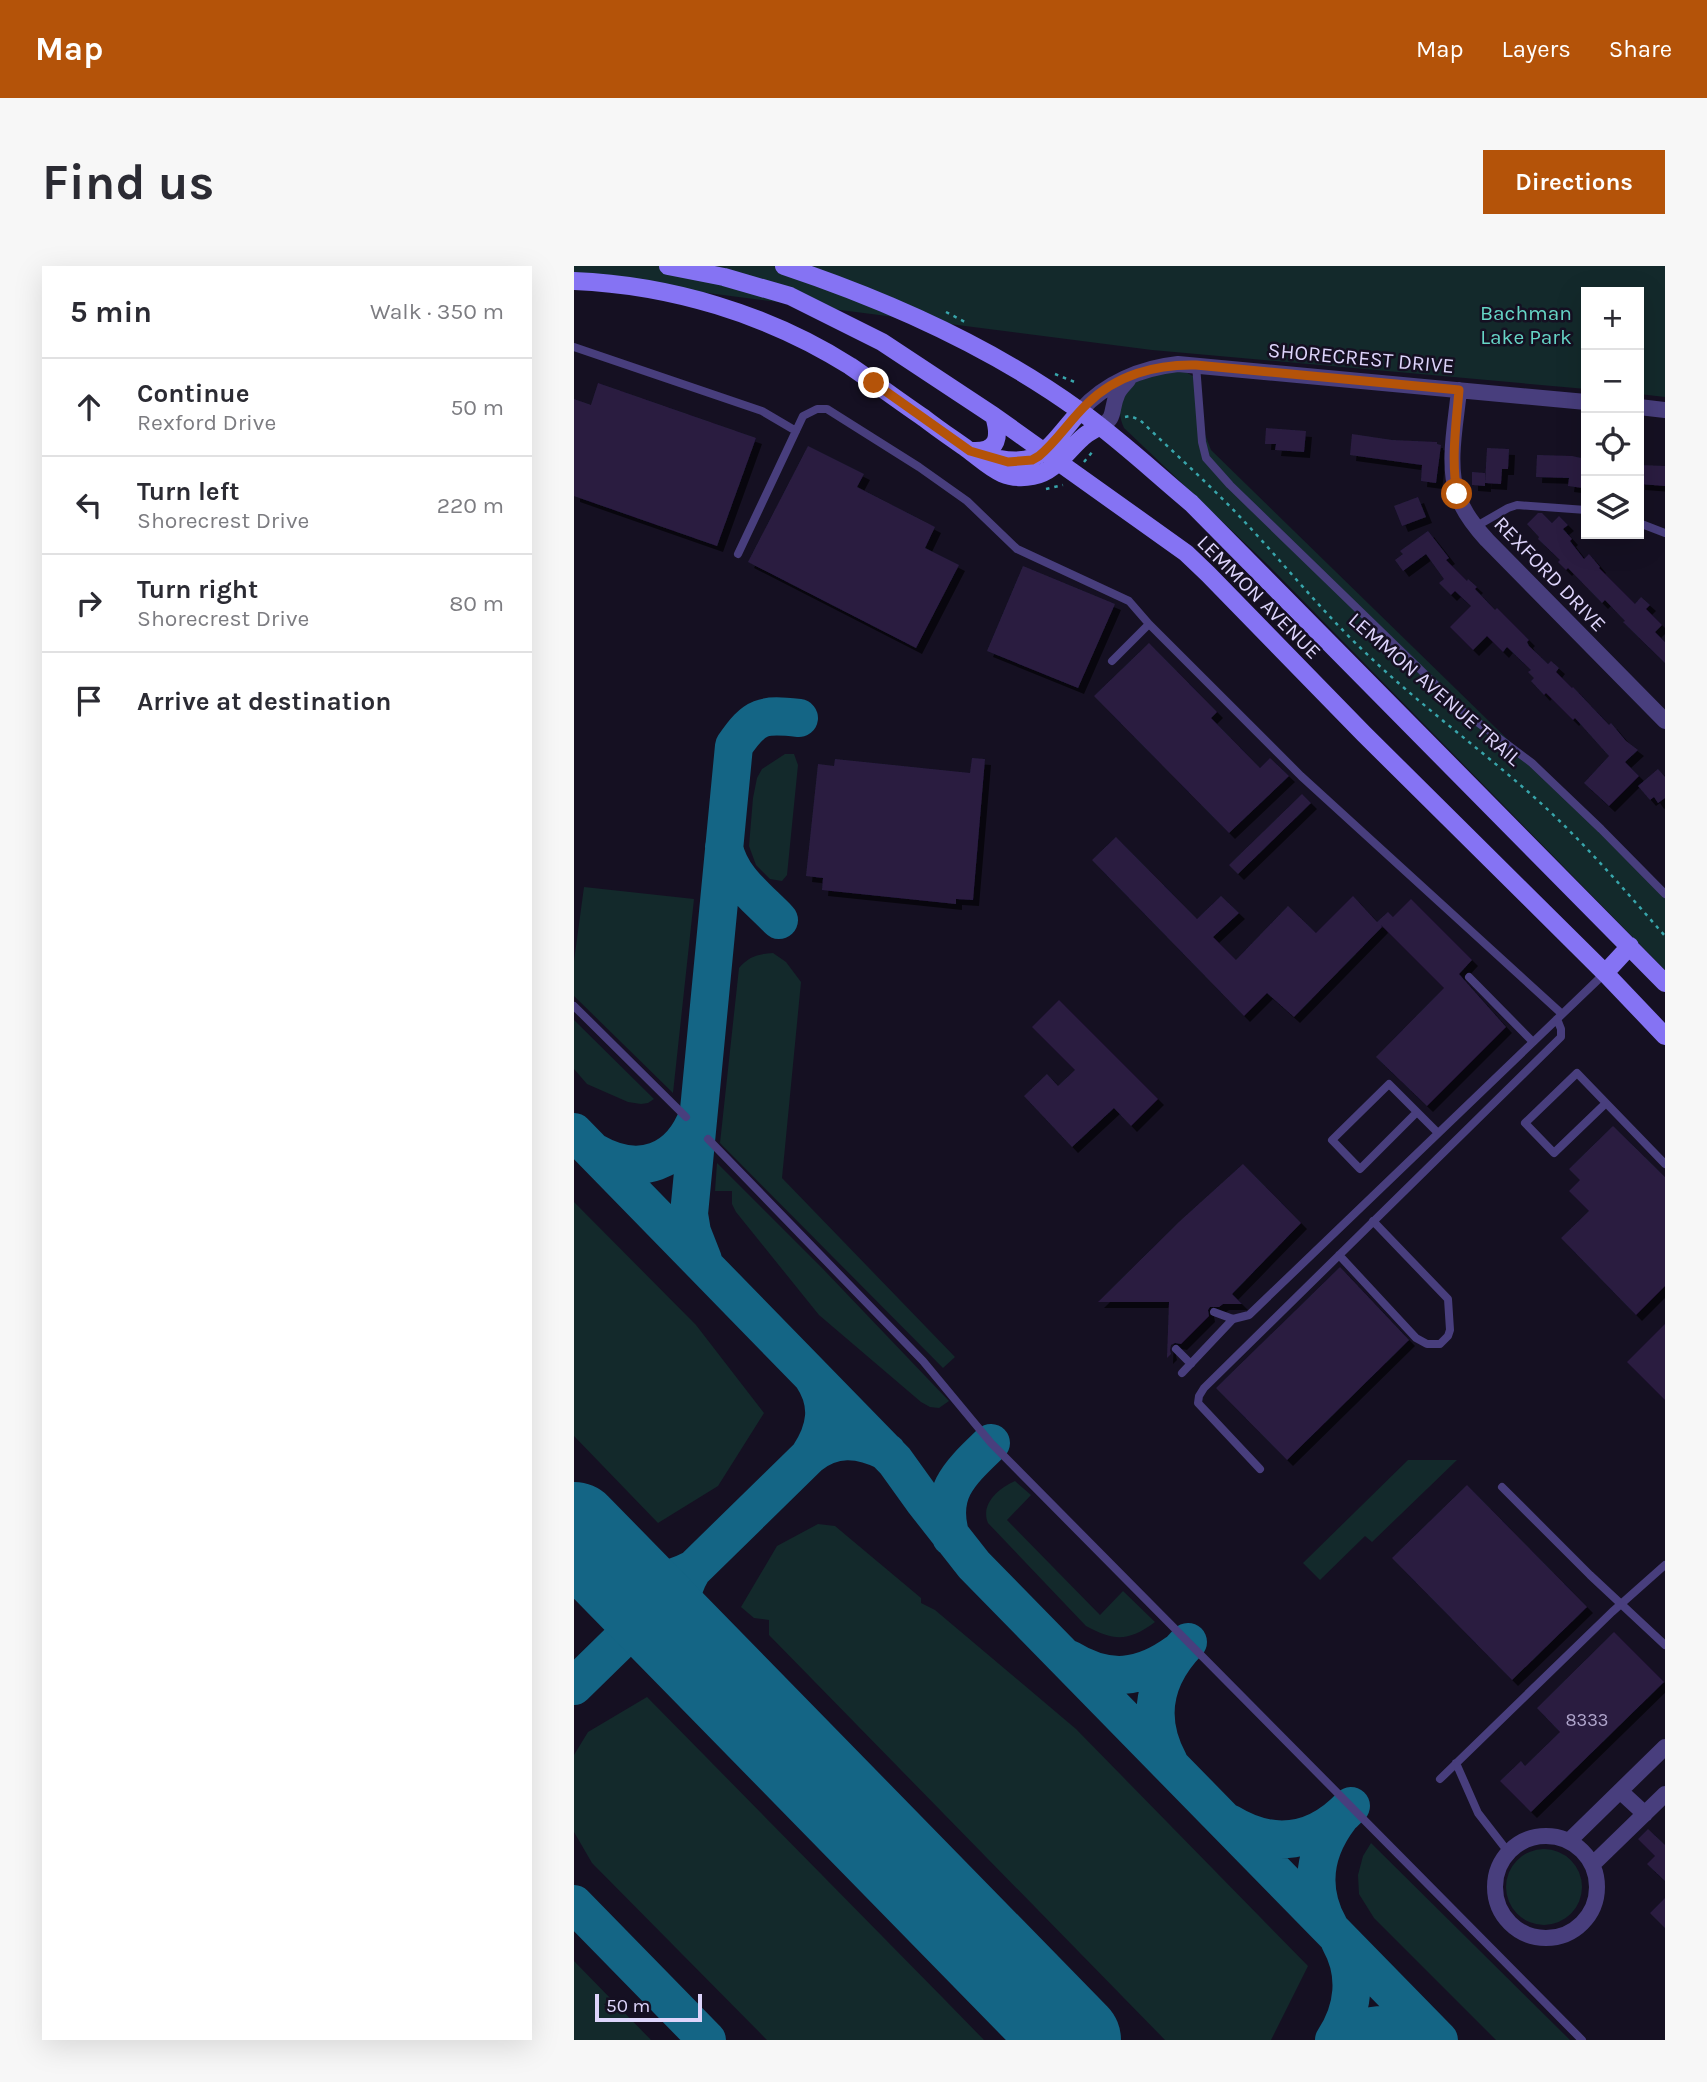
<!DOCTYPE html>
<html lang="en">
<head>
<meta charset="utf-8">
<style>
  body { margin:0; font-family:Karla,sans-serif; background:#f7f7f7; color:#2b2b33 }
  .controls { position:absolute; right:21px; top:21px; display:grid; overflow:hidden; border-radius:0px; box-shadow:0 7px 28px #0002 }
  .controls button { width:63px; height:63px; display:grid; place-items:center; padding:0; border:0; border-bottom:2px solid #e1e1e2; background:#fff; color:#2b2b33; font:35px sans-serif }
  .scale { position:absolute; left:21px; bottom:18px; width:107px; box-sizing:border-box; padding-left:7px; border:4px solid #ddd4fb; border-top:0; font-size:19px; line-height:24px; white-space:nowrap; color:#ddd4fb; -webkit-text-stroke:5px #151022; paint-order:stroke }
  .stop { position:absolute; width:21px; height:21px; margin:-16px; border:5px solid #b45309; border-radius:50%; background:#fff }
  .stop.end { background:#b45309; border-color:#fff; box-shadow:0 2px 7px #0008 }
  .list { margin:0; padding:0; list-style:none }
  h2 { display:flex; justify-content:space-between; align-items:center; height:91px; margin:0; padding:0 28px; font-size:30px }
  h2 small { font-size:23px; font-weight:400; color:#7c7c81 }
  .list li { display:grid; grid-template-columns:46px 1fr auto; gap:21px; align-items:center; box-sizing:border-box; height:98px; padding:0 28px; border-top:2px solid #e1e1e2 }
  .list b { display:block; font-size:26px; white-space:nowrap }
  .list p { margin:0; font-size:23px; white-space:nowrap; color:#7c7c81 }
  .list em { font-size:23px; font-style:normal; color:#7c7c81 }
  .icon { flex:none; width:38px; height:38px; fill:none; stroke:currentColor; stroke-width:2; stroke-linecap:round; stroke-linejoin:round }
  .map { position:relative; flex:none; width:1091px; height:1774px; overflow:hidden; border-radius:0px }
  header { display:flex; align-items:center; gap:42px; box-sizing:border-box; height:98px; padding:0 35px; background:#b45309; color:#fff }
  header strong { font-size:33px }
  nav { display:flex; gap:38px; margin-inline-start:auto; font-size:24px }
  .intro { display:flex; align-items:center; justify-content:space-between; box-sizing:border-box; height:168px; padding:0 42px }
  h1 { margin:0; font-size:49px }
  .button { padding:18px 32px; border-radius:0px; background:#b45309; color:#fff; font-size:24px; font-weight:700 }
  main { display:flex; gap:42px; padding:0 42px }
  aside { flex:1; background:#fff; border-radius:0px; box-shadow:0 7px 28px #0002 }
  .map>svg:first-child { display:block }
  .green { fill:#13292b }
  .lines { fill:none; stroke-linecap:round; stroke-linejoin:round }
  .taxiway { stroke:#146585; stroke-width:38 }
  .runway { stroke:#146585; stroke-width:96 }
  .building { fill:#291d41; filter:url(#shadow) }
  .path { stroke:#38a5ab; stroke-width:2.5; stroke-dasharray:3.5 5; stroke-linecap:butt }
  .lane { stroke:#483e7d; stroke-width:8 }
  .street { stroke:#483e7d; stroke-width:16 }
  .secondary { stroke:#8573f3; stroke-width:18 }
  .route { stroke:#b45309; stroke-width:9 }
  .labels { text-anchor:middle; stroke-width:5; stroke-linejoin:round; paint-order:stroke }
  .number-label { font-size:18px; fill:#b0a6cc }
  .park-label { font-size:21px; fill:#66d5c6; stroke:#151022 }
  .street-label { font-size:21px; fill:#ddd4fb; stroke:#151022 }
</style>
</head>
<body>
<header>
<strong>Map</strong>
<nav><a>Map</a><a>Layers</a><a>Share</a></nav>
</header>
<div class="intro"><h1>Find us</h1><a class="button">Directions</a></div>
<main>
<aside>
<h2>5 min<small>Walk · 350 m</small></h2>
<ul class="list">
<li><svg class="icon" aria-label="ahead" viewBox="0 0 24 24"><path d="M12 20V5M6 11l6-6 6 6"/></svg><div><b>Continue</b><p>Rexford Drive</p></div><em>50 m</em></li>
<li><svg class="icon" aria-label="left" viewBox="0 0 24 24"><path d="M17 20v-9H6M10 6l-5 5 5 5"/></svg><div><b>Turn left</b><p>Shorecrest Drive</p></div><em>220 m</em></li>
<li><svg class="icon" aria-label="right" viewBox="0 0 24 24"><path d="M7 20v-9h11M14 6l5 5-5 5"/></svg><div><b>Turn right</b><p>Shorecrest Drive</p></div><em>80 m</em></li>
<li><svg class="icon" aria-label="arrive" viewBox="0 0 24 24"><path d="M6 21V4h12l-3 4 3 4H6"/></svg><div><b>Arrive at destination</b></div></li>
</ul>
</aside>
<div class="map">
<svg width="1091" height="1774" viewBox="0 0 1091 1774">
  <defs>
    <filter id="shadow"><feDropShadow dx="6" dy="6" stdDeviation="0" flood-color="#0009"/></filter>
  </defs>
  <rect width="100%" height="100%" fill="#151022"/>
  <path class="green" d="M 0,0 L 1091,0 L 1091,131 L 1065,128 L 1065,26 L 1012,26 L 1012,123 L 578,84 L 0,10 Z
    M 610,105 L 624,113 L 626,156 L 637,184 L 1091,627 L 1091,704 L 694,299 L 550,162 C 539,138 551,116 576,109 C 587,106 599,106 610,105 Z
    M 211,488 L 220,488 L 224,499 L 213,609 L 208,615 L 196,613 L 182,599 L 175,580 L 179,532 L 183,512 L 188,503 Z
    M 10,621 L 120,633 L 99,827 L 0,730 L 0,695 Z
    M 199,687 L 212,696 L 227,716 L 208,912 L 381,1091 L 369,1102 L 146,877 L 165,702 C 175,690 184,688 199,687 Z
    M 0,754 L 80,833 L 74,837 L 67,838 L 54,836 L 13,818 L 0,803 Z
    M 143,897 L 249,1003 L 375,1135 L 365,1142 L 356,1141 L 347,1136 L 245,1049 L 162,946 L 158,938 L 158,925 L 141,925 Z
    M 0,936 L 122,1059 L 190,1147 L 144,1220 L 84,1257 L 0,1170 Z
    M 834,1194 L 883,1194 L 798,1276 L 791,1270 L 746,1314 L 729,1297 Z
    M 441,1215 L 457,1229 L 433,1254 L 526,1349 L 549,1325 L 581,1356 C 554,1376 540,1375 512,1360 L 414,1257 C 406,1238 425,1222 441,1215 Z
    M 244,1258 L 261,1260 L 347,1332 L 347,1337 L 361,1344 L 502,1463 L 734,1700 L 697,1774 L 591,1774 L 195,1369 L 195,1354 L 180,1352 L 167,1341 L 203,1280 Z
    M 73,1431 L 371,1734 L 410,1774 L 193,1774 L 18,1597 L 0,1566 L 0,1489 L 14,1466 Z
    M 797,1577 L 996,1774 L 922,1774 L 800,1652 L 785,1628 L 784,1609 L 789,1590 Z
    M932 1621a38 38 0 1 1 76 0a38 38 0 1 1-76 0Z
    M 0,1695 L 77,1774 L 0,1774 Z"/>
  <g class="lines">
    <path class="taxiway" d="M 150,581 C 156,612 184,632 205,654
      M 0,866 L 321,1195 L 349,1234 L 400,1299 L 865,1774
      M 20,886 C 65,912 106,897 124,849
      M 129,994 L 118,966 L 115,948 L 160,480 C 181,449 189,448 225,452
      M 238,1110 C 257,1138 252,1164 235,1190 C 259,1170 286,1172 313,1186
      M 0,1257 C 40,1297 58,1335 119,1303 C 107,1323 101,1346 111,1368 L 184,1445
      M 377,1271 C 363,1226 387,1206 417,1177
      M 495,1393 C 534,1417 567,1413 603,1387
      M 0,1420 L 235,1190
      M 595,1496 C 571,1452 580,1411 614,1376
      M 655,1557 C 699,1584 742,1577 777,1540
      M 0,1638 L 133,1774
      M 755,1660 C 734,1622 740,1585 766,1551
      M 760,1774 C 780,1744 784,1708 766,1676
      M 763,1774 C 792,1755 830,1753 860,1771"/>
    <path class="runway" d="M 0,1264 L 499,1774"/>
  </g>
  <path class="building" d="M 24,117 L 182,172 L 143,280 L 0,230 L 0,133 L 17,139 Z
    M 692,162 L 732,165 L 730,186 L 701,184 L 702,178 L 691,178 Z
    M 778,168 L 818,174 L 863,176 L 863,178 L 867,179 L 862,217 L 847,215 L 848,199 L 776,189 Z
    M 234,180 L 290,208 L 283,221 L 361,261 L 351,282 L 385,299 L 342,382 L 174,296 Z
    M 913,182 L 935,183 L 934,203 L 928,203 L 927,218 L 911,217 Z
    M 963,189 L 998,190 L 1012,193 L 1012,217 L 1010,217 L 1009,222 L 994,220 L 995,212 L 962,211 Z
    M 1065,199 L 1091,200 L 1091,220 L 1065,218 Z
    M 898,206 L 911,207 L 911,220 L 898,219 Z
    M 844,231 L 852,251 L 828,260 L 820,240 Z
    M 964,247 L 968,247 L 978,257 L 985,250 L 994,259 L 989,263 L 998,273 L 996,275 L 1010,293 L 1015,288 L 1026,301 L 1025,302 L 1061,338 L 1067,331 L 1076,339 L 1072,343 L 1088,359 L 1081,366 L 1091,376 L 1091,397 L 1049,356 L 1051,355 L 1031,334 L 1028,337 L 994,302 L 992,304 L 984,296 L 986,294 L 964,273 L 965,271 L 953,258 Z
    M 854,265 L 875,292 L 872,294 L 893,315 L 894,313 L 903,321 L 901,323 L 921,344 L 923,342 L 955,374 L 953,376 L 955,380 L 974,398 L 977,395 L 985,402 L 982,406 L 998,422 L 999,421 L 1035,459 L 1037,457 L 1052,475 L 1064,484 L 1051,496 L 1065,510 L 1035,540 L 1010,517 L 1035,490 L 1001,452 L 999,454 L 972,427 L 970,429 L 957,415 L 960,412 L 954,406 L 957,404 L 933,381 L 929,386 L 913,370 L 899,384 L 876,361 L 897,340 L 881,325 L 877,329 L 865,317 L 870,313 L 852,288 L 829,305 L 821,294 L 829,288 L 826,285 Z
    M 449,300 L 541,338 L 504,422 L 413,385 Z
    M 575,377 L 643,446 L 637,452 L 686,502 L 696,492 L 715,510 L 655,567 L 520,430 Z
    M 398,492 L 411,493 L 399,634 L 382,633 L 382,638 L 248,624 L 249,612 L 232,610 L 244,498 L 260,500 L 261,493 L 396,507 Z
    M 1084,503 L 1091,511 L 1091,532 L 1084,537 L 1080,531 L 1076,534 L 1064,520 Z
    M 728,528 L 737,537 L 664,608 L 655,599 Z
    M 542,571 L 623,653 L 647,630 L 665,647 L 639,671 L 662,694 L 714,640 L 742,667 L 779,630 L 803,656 L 814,646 L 819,651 L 837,633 L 898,694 L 885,708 L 932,761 L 853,840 L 802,791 L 870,722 L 807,659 L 808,661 L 720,751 L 693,727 L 670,750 L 518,594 Z
    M 485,734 L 584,833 L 557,860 L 540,842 L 498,881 L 450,830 L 473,808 L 484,820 L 501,804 L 458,761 Z
    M 1039,860 L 1091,911 L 1091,1020 L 1062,1049 L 987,972 L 1015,945 L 995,925 L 1006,914 L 995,903 Z
    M 669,898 L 727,957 L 658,1028 L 668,1038 L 649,1038 L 645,1041 L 636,1041 L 634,1044 L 635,1050 L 607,1078 L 601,1077 L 597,1079 L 596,1084 L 597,1088 L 593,1092 L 595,1036 L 524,1036 L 606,955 Z
    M 766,1001 L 835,1074 L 713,1194 L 642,1122 Z
    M 1091,1058 L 1091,1134 L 1053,1096 Z
    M 893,1219 L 1013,1341 L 938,1414 L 818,1292 Z
    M 1040,1366 L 1090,1416 L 957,1546 L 926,1515 L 947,1495 L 951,1500 L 986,1466 L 963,1442 Z
    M 1074,1563 L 1091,1579 L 1091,1615 L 1073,1598 L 1081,1590 L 1064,1573 Z
    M 1091,1632 L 1091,1662 L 1076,1647 Z"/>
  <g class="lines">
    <path class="path" d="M 372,46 L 391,56
      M 481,108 L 503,117
      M 551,151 L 556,150 L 566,154 C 600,187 636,219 669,254 C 711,299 750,348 795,390 C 845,438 901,479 952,524 C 1003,568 1047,620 1091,670
      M 510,196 L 519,185
      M 472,223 L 489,219"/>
    <path class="lane" d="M 0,81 L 188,145 L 222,165
      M 622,99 L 628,176 L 632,192 L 656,219 L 890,446 L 958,497 L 1027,563 L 1091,628
      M 1065,257 L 1091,267
      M 901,261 L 934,242 L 943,239 L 1012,244
      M 164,288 L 229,150 L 243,143 L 253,143 L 345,201 L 393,235 L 443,283 L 555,335 L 575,358
      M 538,395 L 575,358 L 727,510 L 988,748
      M 895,711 L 959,776
      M 0,740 L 112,851
      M 1032,837 L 980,887 L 951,857 L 1003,807 L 1091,898
      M 843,846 L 786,903 L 758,874 L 815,818 L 864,867
      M 134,873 L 349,1095 L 417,1177 L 1008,1774
      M 765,989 L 842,1072 L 853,1078 L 866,1078 L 874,1070 L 876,1064 L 874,1033 L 799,955
      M 640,1046 L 659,1053
      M 602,1083 L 617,1098
      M 608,1107 L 659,1053 L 675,1049 L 1031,707
      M 686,1203 L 624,1137 L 625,1130 L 630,1122 L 987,771 L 987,763 L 983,753
      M 928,1221 L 1016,1309 L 1091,1379
      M 882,1497 L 904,1547 L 935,1587
      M 866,1513 L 1038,1346 L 1091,1299"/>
    <path class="street" d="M 885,124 C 882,157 873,196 883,228 C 889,246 901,261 913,274 L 1091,455
      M 1065,141 L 1091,144
      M 506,145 C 531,117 567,102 604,98 L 1012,136
      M 526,160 C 543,152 536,144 543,129 C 545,123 550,119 554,114
      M 1046,1525 L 1071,1548
      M921 1621a51 51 0 1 1 102 0a51 51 0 1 1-102 0Z
      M 996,1574 L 1091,1481
      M 1018,1599 L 1091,1528"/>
    <path class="secondary" d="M 94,0 L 150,11 L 216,30 L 308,76 L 420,150 L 612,287 L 634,308 L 790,468 L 1031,707 L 1091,770
      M 210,0 C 315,35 416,80 506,145 C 545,173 580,206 617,237 L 1091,717
      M 0,15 C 96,19 194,48 276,100 C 301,117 325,135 350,152 C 364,163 379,173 393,183 C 415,199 428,216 459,210 C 481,206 492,186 508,172 C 513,167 520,164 526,160
      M 399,185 C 425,186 426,170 420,150
      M 406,188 C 464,206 471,186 506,145
      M 1031,707 L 1056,680"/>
  </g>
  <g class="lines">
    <path class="route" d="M 300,117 L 396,185 L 434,196 L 458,194 L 465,190 C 483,175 496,154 513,138 C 542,109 582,98 622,99 L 885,124 C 882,159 877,193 883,228"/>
  </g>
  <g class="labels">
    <g class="number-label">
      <text x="1013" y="1460">8333</text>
    </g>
    <g class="park-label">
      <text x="952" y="54">Bachman<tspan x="952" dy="24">Lake Park</tspan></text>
    </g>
    <g class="street-label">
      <text transform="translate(787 92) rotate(5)" y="7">SHORECREST DRIVE</text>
      <text transform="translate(976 308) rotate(46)" y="7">REXFORD DRIVE</text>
      <text transform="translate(685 331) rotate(45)" y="7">LEMMON AVENUE</text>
      <text transform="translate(861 423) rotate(41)" y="7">LEMMON AVENUE TRAIL</text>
    </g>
  </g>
</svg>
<div class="controls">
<button>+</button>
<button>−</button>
<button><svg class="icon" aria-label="locate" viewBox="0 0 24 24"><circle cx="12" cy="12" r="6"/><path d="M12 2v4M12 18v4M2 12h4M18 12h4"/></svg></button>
<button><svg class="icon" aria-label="layers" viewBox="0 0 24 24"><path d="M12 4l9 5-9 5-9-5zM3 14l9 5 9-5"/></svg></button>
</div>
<div class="scale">50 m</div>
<div class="stop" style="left:883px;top:228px"></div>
<div class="stop end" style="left:300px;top:117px"></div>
</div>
</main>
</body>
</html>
